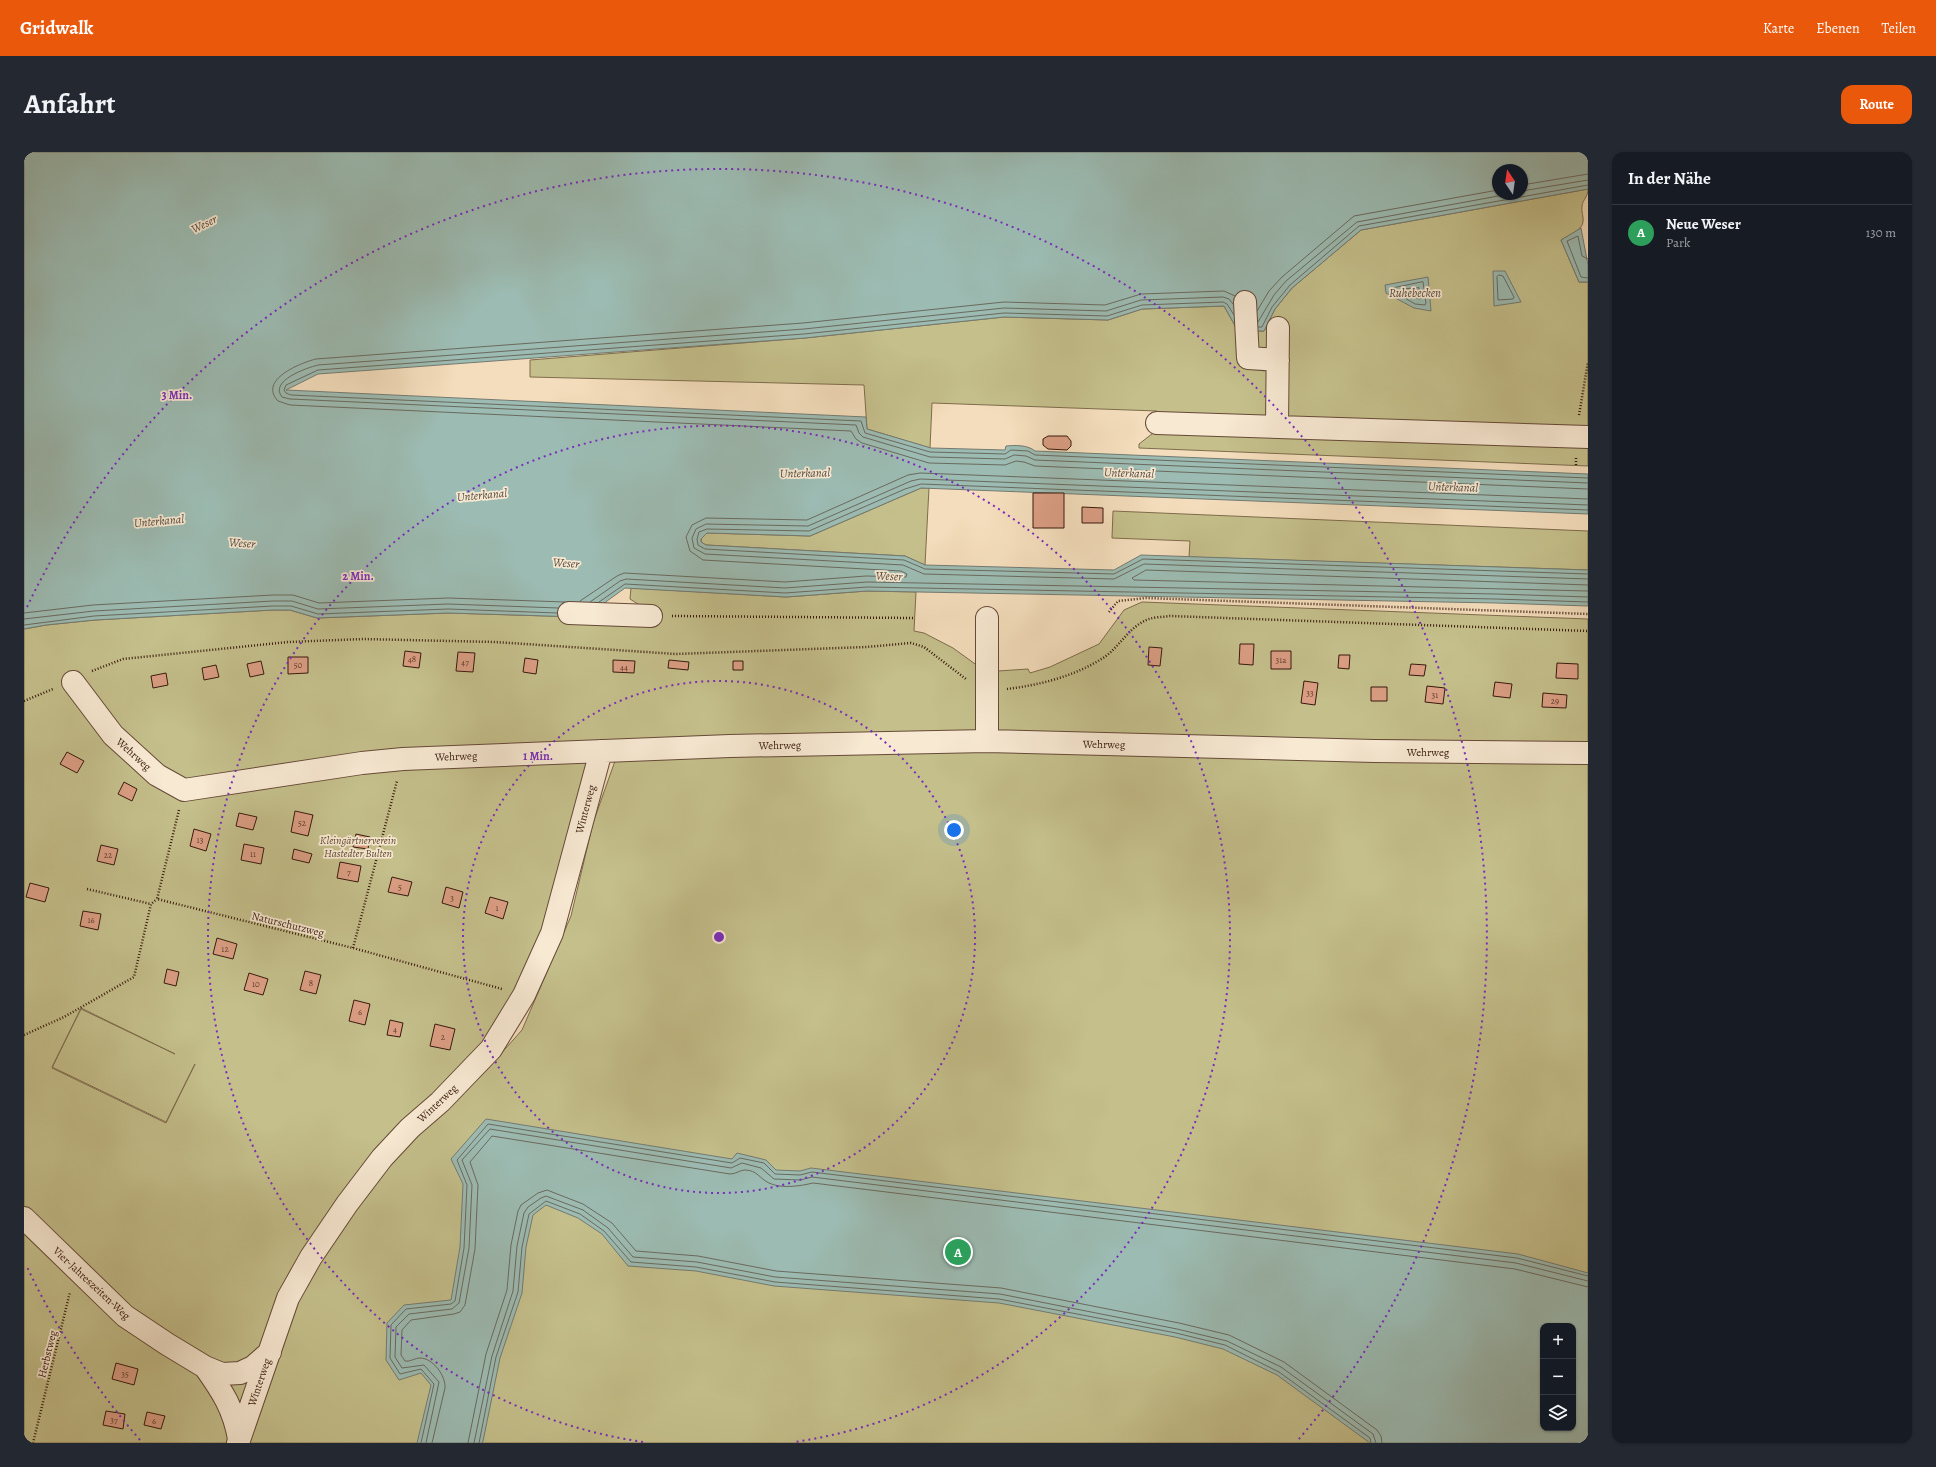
<!DOCTYPE html>
<html lang="de">
<head>
<meta charset="utf-8">
<style>
  body { margin:0; font-family:Alegreya,serif; background:#242831; color:#f1f3f6 }
  .controls { position:absolute; right:12px; bottom:12px; display:grid; overflow:hidden; border-radius:8px; box-shadow:0 1px 3px #0004 }
  .controls button { width:36px; height:36px; display:grid; place-items:center; padding:0; border:0; border-bottom:1px solid #363941; background:#171b24; color:#f1f3f6; font:20px sans-serif }
  .compass { position:absolute; left:1468px; top:12px; width:36px; height:36px; border-radius:50%; background:#171b24; box-shadow:0 1px 3px #0004; rotate:347deg }
  .you { position:absolute; left:930px; top:678px; width:14px; height:14px; margin:-10px; border:3px solid #fff; border-radius:50%; background:#1a73e8; box-shadow:0 0 0 6px #1a73e833 }
  .badge { display:grid; place-items:center; width:26px; height:26px; border-radius:50%; background:#ea580c; color:#fff; font-size:13px; font-weight:700 }
  .pin { position:absolute; translate:-50% -50%; border:2px solid #fff; box-shadow:0 1px 4px #0006 }
  .list { margin:0; padding:0; list-style:none }
  h2 { display:flex; justify-content:space-between; align-items:center; height:52px; margin:0; padding:0 16px; font-size:17px }
  h2 small { font-size:13px; font-weight:400; color:#9ea1a6 }
  .list li { display:grid; grid-template-columns:26px 1fr auto; gap:12px; align-items:center; box-sizing:border-box; height:56px; padding:0 16px; border-top:1px solid #363941 }
  .list b { display:block; font-size:15px; white-space:nowrap }
  .list p { margin:0; font-size:13px; white-space:nowrap; color:#9ea1a6 }
  .list em { font-size:13px; font-style:normal; color:#9ea1a6 }
  .icon { flex:none; width:22px; height:22px; fill:none; stroke:currentColor; stroke-width:2; stroke-linecap:round; stroke-linejoin:round }
  .map { position:relative; flex:none; width:1564px; height:1291px; overflow:hidden; border-radius:12px }
  header { display:flex; align-items:center; gap:24px; box-sizing:border-box; height:56px; padding:0 20px; background:#ea580c; color:#fff }
  header strong { font-size:19px }
  nav { display:flex; gap:22px; margin-inline-start:auto; font-size:14px }
  .intro { display:flex; align-items:center; justify-content:space-between; box-sizing:border-box; height:96px; padding:0 24px }
  h1 { margin:0; font-size:28px }
  .button { padding:10px 18px; border-radius:12px; background:#ea580c; color:#fff; font-size:14px; font-weight:700 }
  main { display:flex; gap:24px; padding:0 24px }
  aside { flex:1; background:#171b24; border-radius:12px; box-shadow:0 1px 3px #0004 }
  .map>svg:first-child { display:block }
  .green { fill:#c4bf8b; stroke:#7e6c4c; fill-rule:evenodd }
  .water { fill:#9cbbb2; stroke:#747a70; fill-rule:evenodd }
  .lines { fill:none; stroke-linecap:round; stroke-linejoin:round }
  .shore { stroke:#6a6a5f; stroke-width:1 }
  .building { fill:#db9e84; stroke:#37190c }
  .minor-casing { stroke:#664a38; stroke-width:24 }
  .path { stroke:#37190c; stroke-width:2.5; stroke-dasharray:1 2; stroke-linecap:butt }
  .minor { stroke:#f8e9d3; stroke-width:22 }
  .ring { fill:none; stroke:#7b2cbf; stroke-width:2; stroke-dasharray:2 4 }
  .labels { text-anchor:middle; stroke-width:3.5; stroke-linejoin:round; paint-order:stroke }
  .number-label { font-size:9px; fill:#603a2a }
  .street-label { font-size:11px; fill:#37190c; stroke:#f8e9d3 }
  .park-label { font-size:11px; font-style:italic; fill:#614b32; stroke:#f8e9d3 }
  .water-label { font-size:12px; font-style:italic; fill:#554a3e; stroke:#f8e9d3 }
  .centre { fill:#7b2cbf; stroke:#f8e9d3; stroke-width:2 }
  .ring-label { font-size:12px; text-anchor:middle; font-weight:bold; fill:#7b2cbf; stroke:#f8e9d3; stroke-width:3.5; stroke-linejoin:round; paint-order:stroke }
</style>
</head>
<body>
<header>
<strong>Gridwalk</strong>
<nav><a>Karte</a><a>Ebenen</a><a>Teilen</a></nav>
</header>
<div class="intro"><h1>Anfahrt</h1><a class="button">Route</a></div>
<main>
<div class="map">
<svg width="1564" height="1291" viewBox="0 0 1564 1291">
  <rect width="100%" height="100%" fill="#f4ddbc"/>
  <filter id="stains"><feTurbulence type="fractalNoise" baseFrequency=".005" numOctaves="4"/><feColorMatrix values="0 0 0 0 .2 0 0 0 0 .09 0 0 0 0 .02 0 0 0 .5 -.17"/></filter>
  <radialGradient id="worn" r=".72"><stop offset=".6" stop-color="#630" stop-opacity="0"/><stop offset="1" stop-color="#630" stop-opacity=".3"/></radialGradient>
  <path class="green" d="M 1564,37 C 1564,45 1559,47 1558,54 C 1557,60 1560,65 1559,70 C 1558,79 1543,84 1537,88 L 1555,130 L 1564,130 L 1564,314 L 1115,296 L 1115,292 L 1133,278 L 1133,259 L 908,251 L 906,296 L 843,277 L 840,233 L 506,225 L 506,208 L 781,186 L 980,165 L 1084,168 L 1118,157 L 1200,154 L 1214,179 L 1240,179 L 1251,157 L 1268,136 L 1337,78 Z
    M 897,336 L 905,336 L 901,413 L 881,404 L 682,393 L 677,390 L 678,383 L 683,381 L 786,384 Z
    M 1089,359 L 1564,379 L 1564,418 L 1165,405 L 1166,389 L 1088,386 Z
    M 607,436 L 762,445 L 843,439 L 892,440 L 890,479 L 900,481 L 929,496 L 954,514 L 974,519 L 1004,517 L 1006,521 L 1026,515 L 1075,492 L 1100,458 L 1118,450 L 1564,467 L 1564,591 L 1095,584 L 574,593 L 521,779 L 497,833 L 460,891 L 395,959 L 238,1196 L 218,1214 L 184,1210 L 109,1160 L 0,1057 L 0,477 L 22,473 L 71,468 L 249,458 L 266,458 L 293,466 L 424,461 L 556,465 L 617,454 L 606,447 ZM 57,856 L 151,902 L 57,857 L 28,915 L 142,970 L 171,912 L 142,971 L 28,916 Z
    M 962,599 L 1564,610 L 1564,1291 L 224,1291 L 280,1132 L 357,1020 L 447,930 L 457,924 L 498,878 L 547,764 L 569,671 L 591,609 L 745,601 ZM 1519,1174 L 1549,1174 L 1549,1276 L 1519,1276 Z
    M 0,1075 L 189,1235 L 208,1291 L 0,1291 Z
    M 234,1218 L 217,1271 L 205,1228 Z"/>
  <path class="water" d="M 0,0 L 1564,0 L 1564,37 L 1337,78 L 1268,136 L 1251,157 L 1240,179 L 1214,179 L 1200,154 L 1118,157 L 1084,168 L 980,165 L 781,186 L 294,222 L 262,238 L 842,265 L 843,277 L 907,296 L 981,298 L 982,294 C 992,293 1004,293 1011,299 L 1564,322 L 1564,362 L 897,336 L 786,384 L 683,381 L 677,387 L 677,390 L 682,393 L 881,404 L 901,413 L 1090,418 L 1117,403 L 1564,418 L 1564,454 L 1472,451 L 843,439 L 762,445 L 601,436 L 565,462 L 556,465 L 424,461 L 293,466 L 266,458 L 249,458 L 71,468 L 22,473 L 0,477 ZM 1474,18 L 1498,18 L 1498,42 L 1474,42 Z
    M 1557,76 L 1564,113 L 1564,130 L 1555,130 L 1537,88 Z
    M 1469,119 L 1481,119 L 1497,150 L 1470,154 Z
    M 1404,125 L 1407,159 L 1390,156 L 1362,141 L 1361,133 Z
    M 462,967 L 708,1007 L 713,1001 L 742,1008 L 752,1018 L 776,1019 L 787,1016 L 1494,1102 L 1564,1121 L 1564,1291 L 1346,1291 L 1253,1223 L 1199,1197 L 1151,1185 L 975,1151 L 750,1134 L 672,1119 L 604,1114 L 578,1082 L 554,1066 L 522,1053 L 509,1063 L 502,1095 L 498,1141 L 476,1206 L 459,1289 L 458,1291 L 393,1291 L 407,1233 L 397,1221 L 375,1228 L 362,1208 L 363,1171 L 380,1153 L 427,1148 L 436,1095 L 439,1032 L 427,1007 ZM 1519,1174 L 1549,1174 L 1549,1276 L 1519,1276 Z"/>
  <g class="lines">
    <path class="shore" d="M 1498,33 L 1564,22
      M 1498,39 L 1564,28
      M 1564,107 L 1558,104 L 1554,84 L 1543,89 L 1557,125 L 1564,126
      M 1475,123 L 1479,124 L 1490,145 L 1489,147 L 1474,148 L 1473,125 Z
      M 1399,130 L 1402,151 L 1401,153 L 1391,152 L 1367,138 L 1369,136 Z
      M 1395,136 L 1397,146 L 1395,147 L 1381,140 L 1382,137 Z
      M 1211,144 L 1200,139 L 1117,142 L 1081,153 L 980,150 L 779,171 L 292,207 C 276,211 234,228 254,249 L 266,253 L 827,279 L 832,287 L 838,291 L 905,311 L 981,313 L 992,309 L 1000,310 L 1011,314 L 1564,337
      M 1209,152 L 1205,147 L 1199,145 L 1117,148 L 1082,159 L 980,156 L 780,177 L 294,213 C 282,216 245,229 258,245 L 266,247 L 832,273 L 835,281 L 839,285 L 906,305 L 981,307 L 990,303 L 1002,304 L 1011,308 L 1564,331
      M 1233,159 L 1245,139 L 1258,125 L 1330,64 L 1474,38
      M 1210,163 L 1203,152 L 1199,150 L 1118,153 L 1083,164 L 980,161 L 780,182 L 294,218 L 262,233 L 260,238 L 262,241 L 267,243 L 837,269 L 841,281 L 906,300 L 981,302 L 987,298 L 1004,299 L 1011,303 L 1564,326
      M 1234,170 L 1250,143 L 1262,129 L 1333,70 L 1485,42
      M 1234,175 L 1238,175 L 1248,155 L 1266,133 L 1335,74 L 1564,33
      M 1564,353 L 896,327 L 887,329 L 784,374 L 682,372 L 672,377 L 668,386 L 670,396 L 681,402 L 879,413 L 900,422 L 1090,427 L 1120,412 L 1564,427
      M 1564,358 L 897,332 L 881,337 L 785,379 L 683,377 L 675,380 L 673,387 L 674,393 L 681,397 L 880,408 L 901,417 L 1090,422 L 1119,407 L 1564,422
      M 1564,433 L 1122,418 L 1108,426 L 1110,428 L 1564,439
      M 556,449 L 593,424 L 600,421 L 761,430 L 842,424 L 882,425 L 883,422 L 877,419 L 679,408 L 666,399 L 662,385 L 668,373 L 682,366 L 783,368 L 884,323 L 896,321 L 1564,347
      M 566,450 L 596,429 L 602,427 L 761,436 L 843,430 L 1472,442 L 1564,445
      M 575,450 L 601,432 L 761,441 L 843,435 L 1472,447 L 1564,450
      M 0,461 L 69,453 L 249,443 L 269,443 L 295,451 L 424,446 L 541,450
      M 0,467 L 70,459 L 249,449 L 268,449 L 294,457 L 424,452 L 534,456
      M 0,473 L 70,464 L 249,454 L 267,454 L 294,462 L 424,457 L 533,461
      M 397,1291 L 410,1232 L 397,1217 L 376,1222 L 366,1206 L 367,1173 L 382,1157 L 427,1152 L 431,1149 L 440,1096 L 443,1033 L 433,1008 L 464,972 L 708,1011 L 716,1006 L 740,1011 L 751,1022 L 776,1023 L 788,1020 L 1493,1106 L 1564,1124
      M 402,1291 L 415,1230 L 400,1213 L 378,1216 L 371,1205 L 372,1175 L 385,1162 L 428,1157 L 435,1151 L 445,1096 L 448,1033 L 438,1008 L 466,977 L 707,1016 L 718,1011 L 737,1016 L 750,1027 L 776,1028 L 788,1025 L 1492,1111 L 1564,1129
      M 408,1291 L 421,1236 C 422,1224 409,1206 396,1206 C 391,1206 386,1210 381,1209 L 377,1203 L 378,1178 L 387,1168 L 430,1162 L 436,1160 L 441,1153 L 451,1097 L 454,1033 L 446,1010 L 468,984 L 706,1022 C 712,1022 716,1018 721,1018 C 733,1018 736,1027 745,1031 C 757,1037 777,1034 789,1031 L 1491,1117 L 1564,1135
      M 444,1291 L 462,1202 L 483,1138 L 487,1093 L 494,1059 L 497,1053 L 514,1041 L 523,1038 L 559,1052 L 588,1071 L 612,1099 L 674,1104 L 752,1119 L 977,1136 L 1155,1171 L 1205,1183 L 1260,1210 L 1353,1278 L 1357,1284 L 1358,1291
      M 450,1291 L 468,1204 L 489,1139 L 493,1094 L 500,1061 L 504,1055 L 517,1046 L 522,1044 L 559,1058 L 584,1076 L 609,1105 L 673,1110 L 751,1125 L 976,1142 L 1153,1177 L 1203,1189 L 1257,1215 L 1349,1282 L 1352,1291
      M 455,1291 L 472,1205 L 494,1140 L 498,1095 L 505,1062 L 522,1049 L 556,1062 L 580,1079 L 607,1110 L 672,1115 L 751,1130 L 975,1147 L 1152,1181 L 1201,1193 L 1255,1220 L 1346,1286 L 1347,1291"/>
  </g>
  <path class="building" d="M 1024,284 L 1043,284 L 1047,289 L 1047,294 L 1043,298 L 1024,297 L 1019,293 L 1019,287 Z
    M 1009,341 L 1040,341 L 1040,376 L 1009,376 Z
    M 1058,355 L 1079,356 L 1079,371 L 1058,371 Z
    M 1216,492 L 1230,492 L 1229,513 L 1215,512 Z
    M 1125,495 L 1138,496 L 1136,514 L 1124,513 Z
    M 381,499 L 397,501 L 395,516 L 379,514 Z
    M 1247,499 L 1267,499 L 1267,517 L 1247,517 Z
    M 434,500 L 451,501 L 449,520 L 432,519 Z
    M 1315,503 L 1326,503 L 1325,517 L 1314,516 Z
    M 264,505 L 284,505 L 284,521 L 264,522 Z
    M 501,506 L 514,508 L 512,522 L 499,520 Z
    M 589,508 L 611,509 L 610,521 L 589,520 Z
    M 645,508 L 665,510 L 664,518 L 644,516 Z
    M 237,509 L 240,522 L 226,525 L 223,512 Z
    M 709,509 L 719,509 L 719,518 L 709,518 Z
    M 1533,511 L 1554,512 L 1554,527 L 1532,526 Z
    M 1387,512 L 1402,513 L 1400,524 L 1385,523 Z
    M 192,513 L 195,525 L 180,528 L 178,516 Z
    M 142,521 L 144,533 L 129,536 L 127,524 Z
    M 1280,529 L 1294,531 L 1291,553 L 1277,551 Z
    M 1471,530 L 1488,532 L 1486,546 L 1469,544 Z
    M 1403,534 L 1421,536 L 1419,552 L 1401,550 Z
    M 1347,535 L 1363,535 L 1363,549 L 1347,549 Z
    M 1519,541 L 1543,543 L 1542,556 L 1518,555 Z
    M 43,600 L 60,609 L 53,621 L 36,612 Z
    M 100,630 L 113,637 L 108,649 L 94,642 Z
    M 271,659 L 289,663 L 284,684 L 267,680 Z
    M 215,661 L 233,665 L 229,678 L 212,674 Z
    M 170,677 L 187,682 L 182,699 L 166,694 Z
    M 332,682 L 346,685 L 344,697 L 329,695 Z
    M 220,692 L 240,696 L 237,712 L 217,708 Z
    M 77,693 L 94,697 L 90,713 L 73,709 Z
    M 270,697 L 288,702 L 285,711 L 268,707 Z
    M 316,710 L 337,714 L 334,730 L 313,726 Z
    M 368,725 L 388,730 L 384,744 L 364,740 Z
    M 6,731 L 25,736 L 21,750 L 2,745 Z
    M 422,735 L 439,740 L 435,756 L 418,751 Z
    M 466,745 L 484,750 L 479,767 L 461,761 Z
    M 59,759 L 77,762 L 74,778 L 56,774 Z
    M 193,786 L 213,792 L 209,807 L 189,802 Z
    M 143,817 L 155,820 L 152,834 L 140,831 Z
    M 281,819 L 297,823 L 292,842 L 276,838 Z
    M 225,821 L 244,827 L 239,843 L 220,838 Z
    M 330,848 L 346,852 L 341,873 L 325,869 Z
    M 366,868 L 379,871 L 376,885 L 363,883 Z
    M 411,872 L 431,877 L 426,898 L 406,894 Z
    M 92,1211 L 114,1217 L 110,1233 L 88,1227 Z
    M 82,1259 L 101,1262 L 99,1277 L 79,1273 Z
    M 123,1260 L 141,1264 L 137,1277 L 120,1273 Z"/>
  <g class="lines">
    <defs>
      <path id="minor" d="M 1221,150 L 1224,206 L 1254,208
        M 1133,271 L 1564,285
        M 1253,274 L 1254,176
        M 545,461 L 627,464
        M 49,530 L 89,583 L 133,623 L 160,638 L 338,611 L 379,607 L 706,594 L 963,589 L 1350,599 L 1564,601
        M 963,589 L 963,466
        M 0,1066 L 101,1164 L 143,1192 L 181,1215 L 198,1222 L 216,1221 L 229,1215 L 246,1200
        M 181,1215 C 198,1239 210,1257 215,1287
        M 214,1291 L 264,1146 L 287,1105 L 323,1052 L 358,1006 L 386,976 L 416,950 L 467,897 L 500,843 L 528,781 L 577,599"/>
    </defs>
    <use href="#minor" class="minor-casing"/>
    <path class="path" d="M 1555,263 L 1564,210
      M 1552,313 L 1552,306
      M 1085,460 L 1094,449 L 1122,446 L 1564,462
      M 648,464 L 891,466
      M 68,519 L 99,507 L 264,490 L 339,487 L 471,490 L 652,502 L 842,495 L 887,491 L 900,495 L 942,527
      M 983,537 C 1016,533 1051,524 1079,506 C 1095,496 1105,474 1125,467 C 1131,465 1139,465 1146,464 L 1564,479
      M 0,549 L 29,537
      M 155,658 L 133,747 L 329,796 L 478,837
      M 63,737 L 127,752
      M 329,796 L 373,629
      M 0,883 L 40,865 L 110,825 L 127,752 L 133,747
      M 9,1291 L 46,1140"/>
    <use href="#minor" class="minor"/>
  </g>
  <g class="ring">
    <circle cx="695" cy="785" r="256"/>
    <path d="M619 1290A511 511 0 1 1 771 1290"/>
    <path d="M116 1288A767 767 0 0 1 3 1115M3 455A767 767 0 1 1 1274 1288"/>
  </g>
  <g class="labels">
    <g class="number-label">
      <text x="388" y="510">48</text>
      <text x="1257" y="511">31a</text>
      <text x="441" y="513">47</text>
      <text x="274" y="516">50</text>
      <text x="600" y="518">44</text>
      <text x="1286" y="544">33</text>
      <text x="1411" y="546">31</text>
      <text x="1531" y="552">29</text>
      <text x="278" y="674">52</text>
      <text x="176" y="691">13</text>
      <text x="229" y="705">11</text>
      <text x="84" y="706">22</text>
      <text x="325" y="723">7</text>
      <text x="376" y="738">5</text>
      <text x="428" y="749">3</text>
      <text x="473" y="759">1</text>
      <text x="67" y="771">16</text>
      <text x="201" y="800">12</text>
      <text x="287" y="834">8</text>
      <text x="232" y="835">10</text>
      <text x="336" y="863">6</text>
      <text x="371" y="880">4</text>
      <text x="419" y="888">2</text>
      <text x="101" y="1225">35</text>
      <text x="90" y="1271">37</text>
      <text x="130" y="1272">6</text>
    </g>
    <g class="street-label">
      <text transform="translate(1080 592) rotate(1)" y="4">Wehrweg</text>
      <text transform="translate(756 593) rotate(-1)" y="4">Wehrweg</text>
      <text x="1404" y="604">Wehrweg</text>
      <text transform="translate(110 602) rotate(42)" y="4">Wehrweg</text>
      <text transform="translate(432 604) rotate(-2)" y="4">Wehrweg</text>
      <text transform="translate(561 657) rotate(-75)" y="4">Winterweg</text>
      <text transform="translate(264 772) rotate(14)" y="4">Naturschutzweg</text>
      <text transform="translate(413 951) rotate(-43)" y="4">Winterweg</text>
      <text transform="translate(68 1131) rotate(43)" y="4">Vier-Jahreszeiten-Weg</text>
      <text transform="translate(23 1202) rotate(-76)" y="4">Herbstweg</text>
      <text transform="translate(235 1230) rotate(-71)" y="4">Winterweg</text>
    </g>
    <g class="park-label">
      <text x="334" y="692">Kleingärtnerverein<tspan x="334" dy="13">Hastedter Bulten</tspan></text>
    </g>
    <g class="water-label">
      <text transform="translate(180 72) rotate(-26)" y="4">Weser</text>
      <text x="1391" y="145">Ruhebecken</text>
      <text transform="translate(781 321) rotate(-1)" y="4">Unterkanal</text>
      <text transform="translate(1105 321) rotate(2)" y="4">Unterkanal</text>
      <text transform="translate(1429 335) rotate(2)" y="4">Unterkanal</text>
      <text transform="translate(458 343) rotate(-5)" y="4">Unterkanal</text>
      <text transform="translate(135 369) rotate(-5)" y="4">Unterkanal</text>
      <text transform="translate(218 391) rotate(4)" y="4">Weser</text>
      <text transform="translate(542 411) rotate(4)" y="4">Weser</text>
      <text transform="translate(865 424) rotate(2)" y="4">Weser</text>
    </g>
  </g>
  <circle cx="695" cy="785" r="6" class="centre"/>
  <g class="ring-label">
    <text x="153" y="247">3 Min.</text>
    <text x="334" y="428">2 Min.</text>
    <text x="514" y="608">1 Min.</text>
  </g>
  <rect width="100%" height="100%" filter="url(#stains)"/>
  <rect width="100%" height="100%" fill="url(#worn)"/>
</svg>
<div class="controls">
<button>+</button>
<button>−</button>
<button><svg class="icon" aria-label="layers" viewBox="0 0 24 24"><path d="M12 4l9 5-9 5-9-5zM3 14l9 5 9-5"/></svg></button>
</div>
<svg class="compass" viewBox="-18 -18 36 36"><path d="M0-13l5 13h-10z" fill="#e53935"/><path d="M0 13l5-13h-10z" fill="#9ea1a6"/></svg>
<div class="you"></div>
<div class="pin badge" style="left:934px;top:1100px;background:#2e9e5b">A</div>
</div>
<aside>
<h2>In der Nähe<small></small></h2>
<ul class="list">
<li><span class="badge" style="background:#2e9e5b">A</span><div><b>Neue Weser</b><p>Park</p></div><em>130 m</em></li>
</ul>
</aside>
</main>
</body>
</html>
